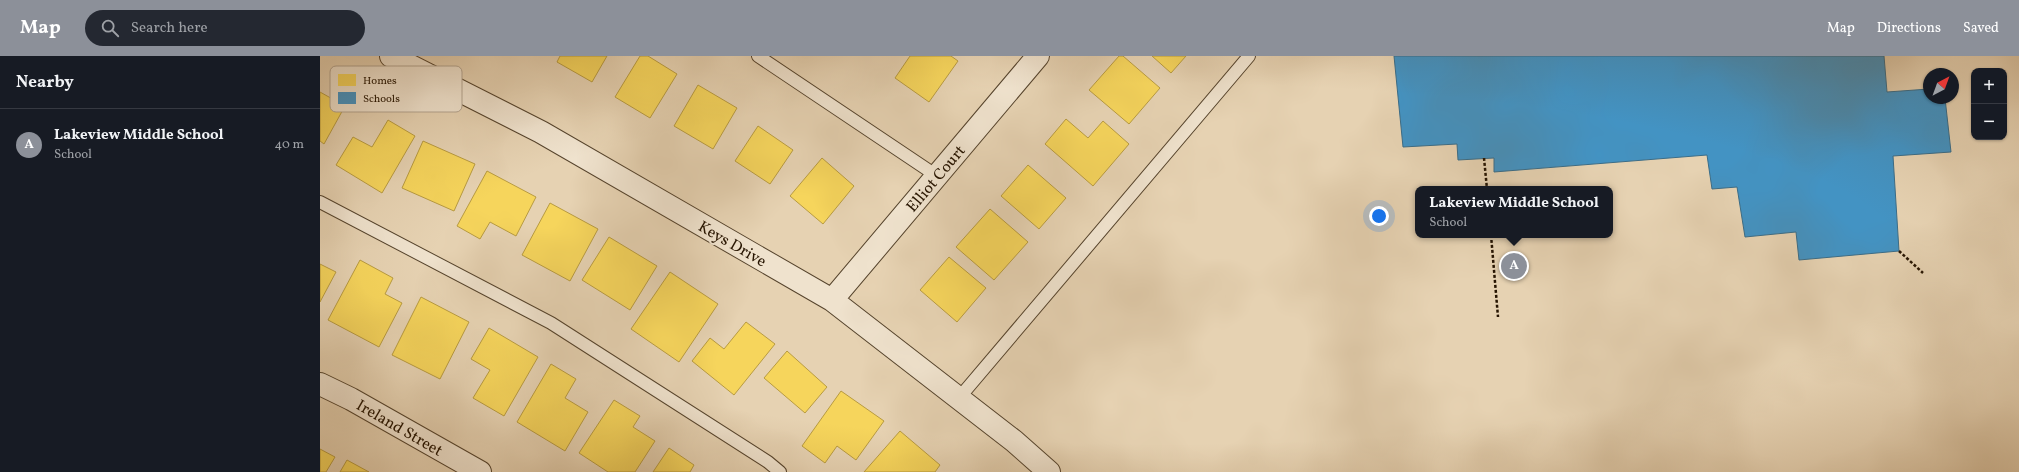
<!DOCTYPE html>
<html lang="en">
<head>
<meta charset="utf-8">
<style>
  body { margin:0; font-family:Vollkorn,serif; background:#242831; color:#f1f3f6 }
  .controls { position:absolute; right:12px; top:12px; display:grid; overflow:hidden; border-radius:8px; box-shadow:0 1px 3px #0004 }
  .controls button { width:36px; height:36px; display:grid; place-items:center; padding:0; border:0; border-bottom:1px solid #363941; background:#171b24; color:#f1f3f6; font:20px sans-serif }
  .compass { position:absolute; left:1603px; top:12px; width:36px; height:36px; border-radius:50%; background:#171b24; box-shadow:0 1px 3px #0004; rotate:41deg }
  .you { position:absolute; left:1059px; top:160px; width:14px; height:14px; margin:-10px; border:3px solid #fff; border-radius:50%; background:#1a73e8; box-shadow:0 0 0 6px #1a73e833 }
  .badge { display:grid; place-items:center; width:26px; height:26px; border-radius:50%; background:#8c9099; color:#fff; font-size:13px; font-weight:700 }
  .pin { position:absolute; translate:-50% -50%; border:2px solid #fff; box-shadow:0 1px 4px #0006 }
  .popup { position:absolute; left:1095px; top:130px; width:198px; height:52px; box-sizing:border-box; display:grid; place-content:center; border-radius:8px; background:#171b24; filter:drop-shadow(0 1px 3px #0005); font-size:13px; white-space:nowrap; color:#9ea1a6 }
  .popup b { font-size:15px; color:#f1f3f6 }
  .popup::after { content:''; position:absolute; left:50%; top:100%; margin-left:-8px; border:8px solid transparent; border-top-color:#171b24 }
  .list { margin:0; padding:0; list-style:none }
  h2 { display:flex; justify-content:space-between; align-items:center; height:52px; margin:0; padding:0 16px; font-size:17px }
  h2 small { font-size:13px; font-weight:400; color:#9ea1a6 }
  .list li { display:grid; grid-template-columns:26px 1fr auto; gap:12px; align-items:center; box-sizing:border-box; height:72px; padding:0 16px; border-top:1px solid #363941 }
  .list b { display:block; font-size:15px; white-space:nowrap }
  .list p { margin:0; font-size:13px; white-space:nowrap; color:#9ea1a6 }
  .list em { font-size:13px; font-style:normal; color:#9ea1a6 }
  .icon { flex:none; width:22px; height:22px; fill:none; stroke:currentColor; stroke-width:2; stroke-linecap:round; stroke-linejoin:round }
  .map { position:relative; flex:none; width:1699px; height:416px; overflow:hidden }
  header { display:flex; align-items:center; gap:24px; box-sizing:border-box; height:56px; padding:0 20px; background:#8c9099; color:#fff }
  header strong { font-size:19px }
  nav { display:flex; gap:22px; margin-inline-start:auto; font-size:14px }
  .search { width:280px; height:36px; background:#242831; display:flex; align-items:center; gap:10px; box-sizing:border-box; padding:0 14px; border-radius:22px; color:#9ea1a6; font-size:15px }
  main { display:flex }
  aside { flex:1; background:#171b24 }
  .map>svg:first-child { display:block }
  .homes { fill:#f6d55c; stroke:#b89b41 }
  .schools { fill:#4393c3; stroke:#3a6d89 }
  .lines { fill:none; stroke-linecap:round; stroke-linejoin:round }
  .lane-casing { stroke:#56442d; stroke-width:14 }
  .street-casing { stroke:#56442d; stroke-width:24 }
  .path { stroke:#261401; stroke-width:2.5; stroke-dasharray:3 2; stroke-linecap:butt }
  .lane { stroke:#efe2cd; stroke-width:12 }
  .street { stroke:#efe2cd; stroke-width:22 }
  .labels { text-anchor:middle; stroke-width:4; stroke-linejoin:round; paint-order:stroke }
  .street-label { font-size:16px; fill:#261401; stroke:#efe2cd }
  .key { fill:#efe2cd; stroke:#b3a490; stroke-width:1 }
  .key-label { font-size:11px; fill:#261401 }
</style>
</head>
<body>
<header>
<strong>Map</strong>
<div class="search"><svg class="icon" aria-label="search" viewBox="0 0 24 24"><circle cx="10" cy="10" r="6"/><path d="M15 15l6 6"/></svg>Search here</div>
<nav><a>Map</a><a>Directions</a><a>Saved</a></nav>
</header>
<main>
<aside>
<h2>Nearby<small></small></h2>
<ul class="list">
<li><span class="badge">A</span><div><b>Lakeview Middle School</b><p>School</p></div><em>40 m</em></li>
</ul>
</aside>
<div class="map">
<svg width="1699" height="416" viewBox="0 0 1699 416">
  <rect width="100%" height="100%" fill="#e6d2b2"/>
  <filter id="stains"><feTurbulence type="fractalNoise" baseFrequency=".005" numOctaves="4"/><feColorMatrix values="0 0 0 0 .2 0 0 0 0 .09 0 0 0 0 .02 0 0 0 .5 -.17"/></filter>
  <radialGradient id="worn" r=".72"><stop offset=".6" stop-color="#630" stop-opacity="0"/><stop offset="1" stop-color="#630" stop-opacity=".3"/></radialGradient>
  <path class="homes" d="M 240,0 L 287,0 L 272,26 L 237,6 Z
    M 320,0 L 328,0 L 357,18 L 330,62 L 295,41 Z
    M 590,0 L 631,0 L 638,5 L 609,46 L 575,22 Z
    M 799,0 L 803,0 L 840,32 L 809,68 L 769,34 Z
    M 832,0 L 866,0 L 851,17 Z
    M 378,29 L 417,52 L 393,93 L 354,70 Z
    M 0,36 L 25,50 L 4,88 L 0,85 Z
    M 746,63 L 768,82 L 783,65 L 809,88 L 773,130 L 725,88 Z
    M 68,64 L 95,80 L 62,137 L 16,109 L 33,81 L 52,91 Z
    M 438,70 L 473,94 L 450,128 L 415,105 Z
    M 103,85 L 155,108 L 134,155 L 82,132 Z
    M 502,102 L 534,130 L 503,168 L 470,140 Z
    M 708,109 L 746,142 L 719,173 L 681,140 Z
    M 167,115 L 216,141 L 196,180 L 170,166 L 160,183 L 137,170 Z
    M 230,147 L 278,173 L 250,225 L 202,199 Z
    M 670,153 L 708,186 L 674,224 L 636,191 Z
    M 289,181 L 337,210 L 310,254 L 262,224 Z
    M 629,201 L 666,232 L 637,266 L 600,234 Z
    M 40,204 L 73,222 L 65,238 L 82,247 L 59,291 L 8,264 Z
    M 0,208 L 16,216 L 0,246 Z
    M 350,216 L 398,248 L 359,306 L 311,273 Z
    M 101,241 L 149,266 L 120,323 L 72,299 Z
    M 426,266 L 455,288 L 414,339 L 372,305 L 390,282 L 404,293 Z
    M 169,272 L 218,301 L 184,360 L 153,342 L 170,314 L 151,303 Z
    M 467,295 L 507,331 L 485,357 L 444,322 Z
    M 231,308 L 256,323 L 245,342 L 268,356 L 245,395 L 197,366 Z
    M 521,335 L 564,365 L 536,404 L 517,390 L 505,407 L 482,390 Z
    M 294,344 L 320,360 L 313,371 L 335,385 L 315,416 L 288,416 L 259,397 Z
    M 580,375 L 620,409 L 615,416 L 544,416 Z
    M 349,392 L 374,409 L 370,416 L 333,416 Z
    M 0,393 L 15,401 L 6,416 L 0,416 Z
    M 27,404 L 49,416 L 20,416 Z"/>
  <path class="schools" d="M 1074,0 L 1564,0 L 1567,36 L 1609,33 L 1609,42 L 1625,42 L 1631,96 L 1573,100 L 1579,195 L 1479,204 L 1476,176 L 1425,181 L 1417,131 L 1392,133 L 1387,99 L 1174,116 L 1174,102 L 1138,104 L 1137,88 L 1083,91 Z"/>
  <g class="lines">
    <defs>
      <path id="lane" d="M 438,0 L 617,120
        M 0,146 L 231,267 L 448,406 L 460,416
        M 639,342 L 929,0"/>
      <path id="street" d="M 71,0 L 221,76 L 512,244 L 694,385 L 729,416
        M 512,244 L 718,0
        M 0,328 L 31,343 L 160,416"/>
    </defs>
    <use href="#lane" class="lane-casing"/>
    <use href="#street" class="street-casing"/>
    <path class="path" d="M 1164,102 L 1167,133
      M 1171,179 L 1178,261
      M 1579,195 L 1603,217"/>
    <use href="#lane" class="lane"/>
    <use href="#street" class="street"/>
  </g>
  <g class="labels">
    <g class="street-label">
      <text transform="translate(615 122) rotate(-50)" y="6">Elliot Court</text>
      <text transform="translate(413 187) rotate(30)" y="6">Keys Drive</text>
      <text transform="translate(80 371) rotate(30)" y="6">Ireland Street</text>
    </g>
  </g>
  <rect x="10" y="10" width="132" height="46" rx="6" class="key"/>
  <rect x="18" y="18" width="18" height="12" fill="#f6d55c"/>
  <rect x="18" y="36" width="18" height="12" fill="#4393c3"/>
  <g class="key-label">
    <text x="43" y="28">Homes</text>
    <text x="43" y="46">Schools</text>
  </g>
  <rect width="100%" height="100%" filter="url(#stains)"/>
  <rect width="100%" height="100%" fill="url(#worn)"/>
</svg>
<div class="controls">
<button>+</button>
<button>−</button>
</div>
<svg class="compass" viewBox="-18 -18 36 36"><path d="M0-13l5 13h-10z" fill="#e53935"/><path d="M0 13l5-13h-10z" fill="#9ea1a6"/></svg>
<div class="you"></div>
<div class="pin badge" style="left:1194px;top:210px">A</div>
<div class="popup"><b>Lakeview Middle School</b>School</div>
</div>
</main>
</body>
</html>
